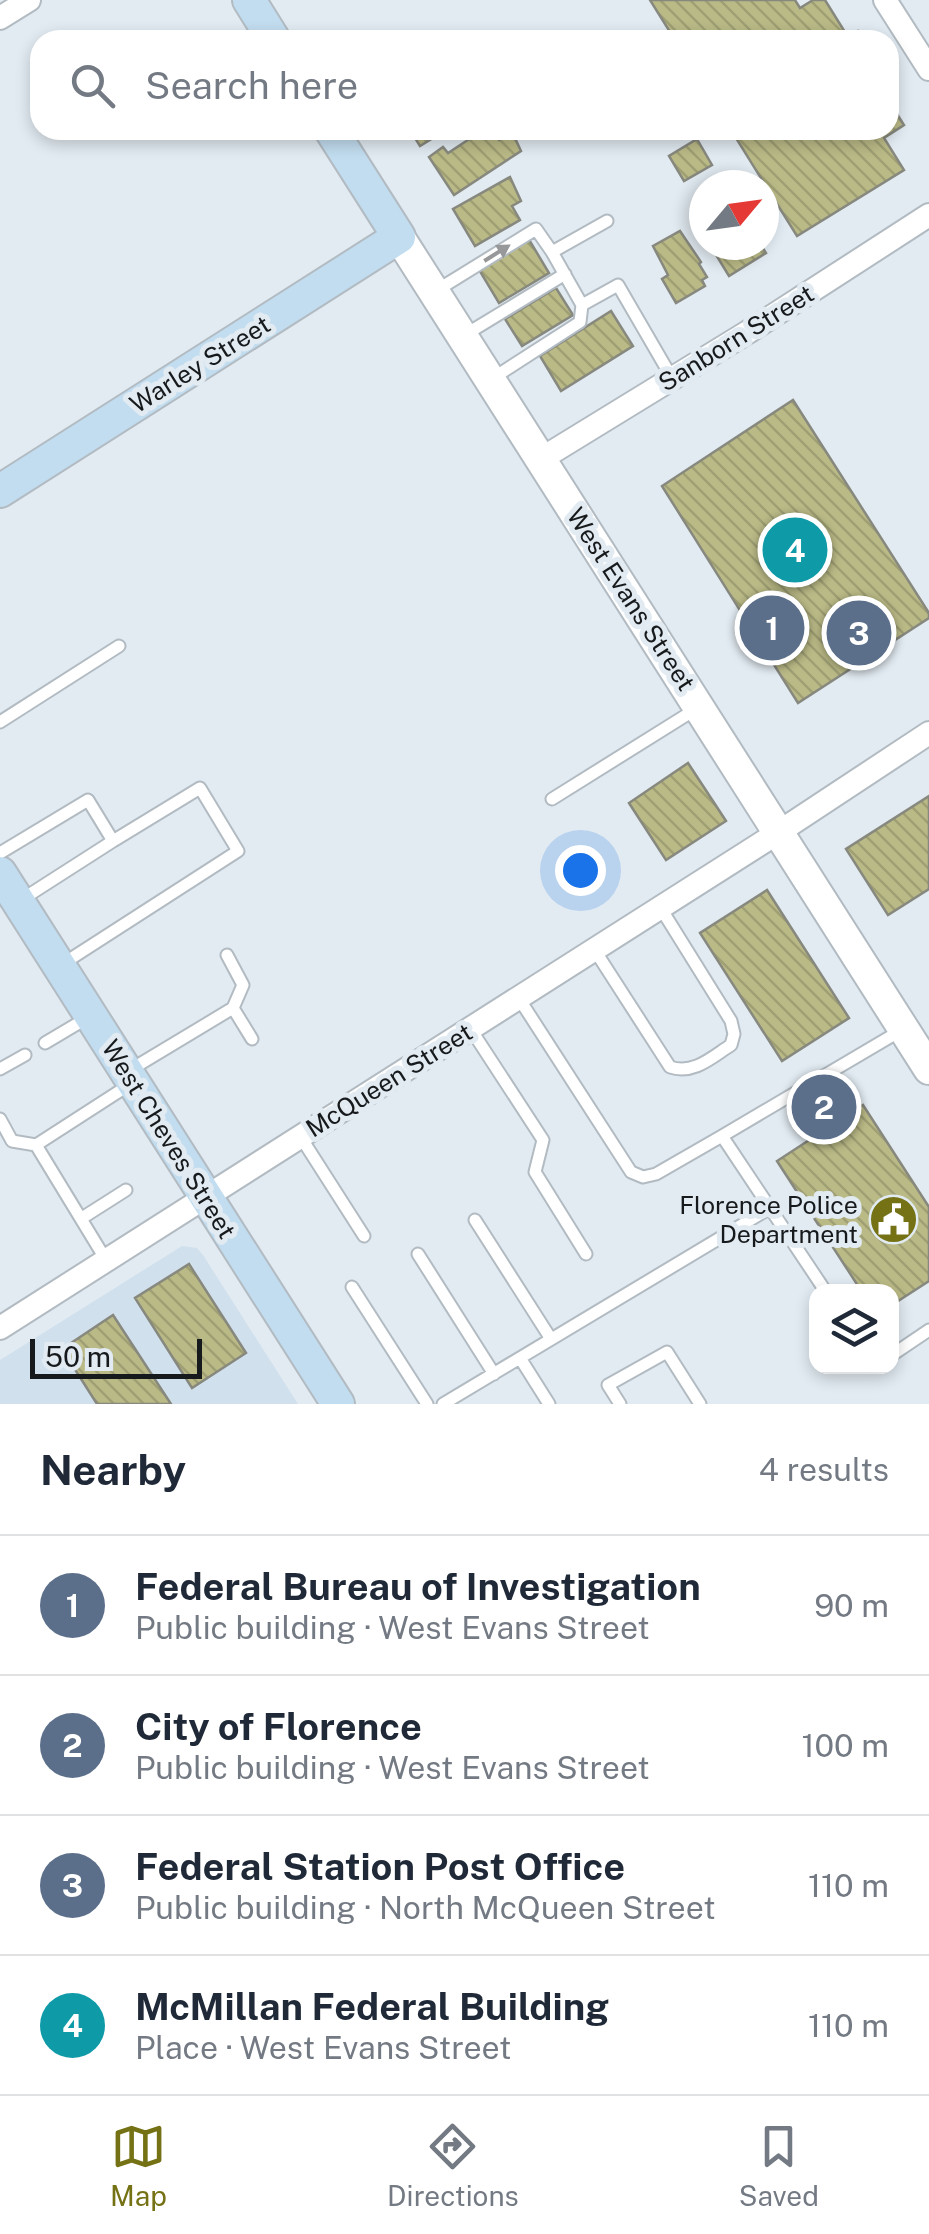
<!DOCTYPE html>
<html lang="en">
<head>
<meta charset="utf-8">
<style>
  body { margin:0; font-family:"Public Sans",sans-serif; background:#f6f6f7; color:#1f2937 }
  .controls { position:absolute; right:30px; bottom:30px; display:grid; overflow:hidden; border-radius:20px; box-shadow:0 5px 15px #0003 }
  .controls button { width:90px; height:90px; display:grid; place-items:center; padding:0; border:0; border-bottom:2px solid #e0e1e3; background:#fff; color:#1f2937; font:50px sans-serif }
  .compass { position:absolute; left:689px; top:170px; width:90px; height:90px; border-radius:50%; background:#fff; box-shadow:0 5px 15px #0003; rotate:61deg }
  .scale { position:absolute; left:30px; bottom:25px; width:172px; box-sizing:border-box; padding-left:10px; border:5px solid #171a1c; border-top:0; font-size:28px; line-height:35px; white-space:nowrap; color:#171a1c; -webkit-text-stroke:8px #e2ebf2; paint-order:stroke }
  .you { position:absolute; left:580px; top:870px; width:35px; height:35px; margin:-25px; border:8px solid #fff; border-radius:50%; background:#1a73e8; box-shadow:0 0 0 15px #1a73e833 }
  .badge { display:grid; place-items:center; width:65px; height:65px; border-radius:50%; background:#757216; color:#fff; font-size:32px; font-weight:700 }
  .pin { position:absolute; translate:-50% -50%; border:5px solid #fff; box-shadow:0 2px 10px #0006 }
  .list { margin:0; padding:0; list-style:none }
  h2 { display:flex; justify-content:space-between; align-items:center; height:130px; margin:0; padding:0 40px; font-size:42px }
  h2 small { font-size:32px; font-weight:400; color:#747a83 }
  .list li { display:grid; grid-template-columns:65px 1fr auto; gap:30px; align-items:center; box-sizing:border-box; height:140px; padding:0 40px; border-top:2px solid #e0e1e3 }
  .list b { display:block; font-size:38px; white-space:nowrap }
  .list p { margin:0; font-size:32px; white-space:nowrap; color:#747a83 }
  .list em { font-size:32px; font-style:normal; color:#747a83 }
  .icon { flex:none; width:55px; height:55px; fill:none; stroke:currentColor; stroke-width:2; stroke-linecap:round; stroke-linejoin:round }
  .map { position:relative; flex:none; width:929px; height:1404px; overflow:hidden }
  .search { position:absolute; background:#fff; box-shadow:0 5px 15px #0003; left:30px; right:30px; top:30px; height:110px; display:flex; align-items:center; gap:25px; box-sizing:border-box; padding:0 35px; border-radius:30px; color:#747a83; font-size:38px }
  .sheet { height:690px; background:#fff }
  nav { display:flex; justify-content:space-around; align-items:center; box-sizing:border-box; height:140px; border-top:2px solid #e0e1e3; background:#fff; font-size:28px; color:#747a83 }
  nav a { display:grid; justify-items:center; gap:5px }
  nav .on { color:#757216 }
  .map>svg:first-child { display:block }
  .built { fill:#d1e0ed }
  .building { fill:url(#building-back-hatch); stroke:#87887e; stroke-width:2.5 }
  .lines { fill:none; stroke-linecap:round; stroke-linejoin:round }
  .service-casing { stroke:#b2bbc2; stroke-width:15 }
  .minor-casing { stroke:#b2bbc2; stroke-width:26 }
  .tertiary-casing { stroke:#b2bbc2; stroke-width:34 }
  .secondary-casing { stroke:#b2bbc2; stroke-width:36 }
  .service { stroke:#fff; stroke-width:11 }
  .minor { stroke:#fff; stroke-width:22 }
  .tertiary { stroke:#fff; stroke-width:30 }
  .secondary { stroke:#c2ddf0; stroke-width:32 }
  .oneway { fill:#979899 }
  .labels { text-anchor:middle; stroke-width:10; stroke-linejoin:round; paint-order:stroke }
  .street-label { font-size:25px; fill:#171a1c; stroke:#e2ebf2 }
  .poi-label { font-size:25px; fill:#171a1c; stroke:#e2ebf2; text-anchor:end }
</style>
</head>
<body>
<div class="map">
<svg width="929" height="1404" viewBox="0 0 929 1404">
  <defs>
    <pattern id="building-back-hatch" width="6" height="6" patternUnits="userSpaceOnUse" patternTransform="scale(2.5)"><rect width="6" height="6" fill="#baba87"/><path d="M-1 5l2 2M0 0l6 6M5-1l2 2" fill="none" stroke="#9f9f74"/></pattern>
  </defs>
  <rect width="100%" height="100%" fill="#e2ebf2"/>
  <path class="built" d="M 182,1246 L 197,1248 L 203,1255 L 298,1404 L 0,1404 L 0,1360 Z"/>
  <path class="building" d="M 650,0 L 795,0 L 800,8 L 813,0 L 825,0 L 848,37 L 858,31 L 864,40 L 675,40 Z
    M 889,101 L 904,125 L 884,138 L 904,170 L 797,236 L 731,130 L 889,130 Z
    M 410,130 L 446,130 L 420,146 Z
    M 483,130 L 493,130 L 499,140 L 508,134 L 510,138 L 514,136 L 521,151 L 454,195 L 429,157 L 443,147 L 448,153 Z
    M 697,139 L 712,165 L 684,181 L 669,156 Z
    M 510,177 L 521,201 L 512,206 L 520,220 L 475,246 L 453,209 Z
    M 680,231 L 701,262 L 699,264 L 707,277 L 702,280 L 705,286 L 676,303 L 662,279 L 668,275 L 653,246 Z
    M 528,238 L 549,273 L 499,303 L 478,268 Z
    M 710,245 L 761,245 L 766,253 L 729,276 Z
    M 556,288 L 573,315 L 522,346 L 505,319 Z
    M 611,311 L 633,346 L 561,391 L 540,356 Z
    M 793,400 L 929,613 L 929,618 L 798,703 L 662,486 Z
    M 688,763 L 726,821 L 666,860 L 629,803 Z
    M 929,796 L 929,889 L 888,915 L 846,849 Z
    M 767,890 L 849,1018 L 782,1061 L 700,933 Z
    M 863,1105 L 929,1207 L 929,1281 L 892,1305 L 892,1292 L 862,1292 L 777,1161 Z
    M 189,1264 L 246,1353 L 192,1388 L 135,1298 Z
    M 113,1315 L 171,1404 L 97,1404 L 62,1349 Z"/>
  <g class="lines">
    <defs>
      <path id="service" d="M 607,221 L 552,252 L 582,305 L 618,285 L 672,378
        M 434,292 L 536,229 L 552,252
        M 463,336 L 565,274
        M 490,380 L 580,322 L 582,305
        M 0,722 L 119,646
        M 552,799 L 696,709
        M 0,853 L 88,800 L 113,841 L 21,900
        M 594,949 L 670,1067 C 694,1075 712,1057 731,1045 L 734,1034 L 731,1021 L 660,907
        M 227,955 L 243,985 L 233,1008 L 252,1039
        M 61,965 L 238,851 L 200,788 L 113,841
        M 518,997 L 631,1172 L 643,1177 L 656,1174 L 722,1136
        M 470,1028 L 543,1140 L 535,1172 L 586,1254
        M 45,1043 L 87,1018
        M 0,1069 L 25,1055
        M 130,1070 L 233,1008
        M 0,1119 L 12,1141 L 36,1145 L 106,1260
        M 300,1136 L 364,1236
        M 36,1145 L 129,1085
        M 82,1218 L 126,1190
        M 475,1220 L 551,1339
        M 418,1254 L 494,1374
        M 352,1287 L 427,1404
        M 826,1292 L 722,1136 L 900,1031
        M 892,1355 L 929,1330
        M 520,1358 L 549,1404
        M 443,1404 L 770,1208
        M 620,1404 L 608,1385 L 667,1352 L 700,1404"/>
      <path id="minor" d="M 885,0 L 929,69
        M 0,18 L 29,0
        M 541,459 L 748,332 L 929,215
        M 0,1328 L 779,832 L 929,733"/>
      <path id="tertiary" d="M 399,237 L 929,1069"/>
      <path id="secondary" d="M 249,0 L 274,40
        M 0,491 L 399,237 L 331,130
        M 0,873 L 338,1404"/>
    </defs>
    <use href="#service" class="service-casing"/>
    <use href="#minor" class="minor-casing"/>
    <use href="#tertiary" class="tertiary-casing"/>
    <use href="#secondary" class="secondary-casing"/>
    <use href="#service" class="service"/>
    <use href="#minor" class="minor"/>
    <use href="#tertiary" class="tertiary"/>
    <use href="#secondary" class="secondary"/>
  </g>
  <defs><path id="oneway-solid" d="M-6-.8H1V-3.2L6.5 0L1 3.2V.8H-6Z" transform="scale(2.5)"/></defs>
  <use class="oneway" href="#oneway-solid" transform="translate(497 253) rotate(-32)"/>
  <defs>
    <symbol id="civic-disc" viewBox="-11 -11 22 22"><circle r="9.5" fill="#757216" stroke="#e2ebf2"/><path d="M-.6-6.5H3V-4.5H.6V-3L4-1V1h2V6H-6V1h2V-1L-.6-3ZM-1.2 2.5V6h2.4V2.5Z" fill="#fff"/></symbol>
  </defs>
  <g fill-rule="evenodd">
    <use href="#civic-disc" x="866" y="1192" width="55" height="55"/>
  </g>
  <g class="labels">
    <g class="street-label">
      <text transform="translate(736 338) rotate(-32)" y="9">Sanborn Street</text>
      <text transform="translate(200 364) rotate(-32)" y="9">Warley Street</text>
      <text transform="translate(631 599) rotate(57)" y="9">West Evans Street</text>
      <text transform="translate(389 1080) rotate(-32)" y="9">McQueen Street</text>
      <text transform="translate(169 1139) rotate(58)" y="9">West Cheves Street</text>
    </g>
    <g class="poi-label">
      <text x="858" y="1214">Florence Police<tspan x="858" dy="29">Department</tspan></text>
    </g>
  </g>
</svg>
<div class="controls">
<button><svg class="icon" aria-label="layers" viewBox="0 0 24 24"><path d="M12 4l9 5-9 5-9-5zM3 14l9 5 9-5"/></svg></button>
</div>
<svg class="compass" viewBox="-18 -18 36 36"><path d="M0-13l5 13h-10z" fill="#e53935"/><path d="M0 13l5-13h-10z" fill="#747a83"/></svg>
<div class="scale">50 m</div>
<div class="you"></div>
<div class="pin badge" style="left:772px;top:628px;background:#5c6f8a">1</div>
<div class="pin badge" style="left:824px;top:1107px;background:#5c6f8a">2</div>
<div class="pin badge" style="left:859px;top:633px;background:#5c6f8a">3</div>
<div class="pin badge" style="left:795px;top:550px;background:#0f9aa8">4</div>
<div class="search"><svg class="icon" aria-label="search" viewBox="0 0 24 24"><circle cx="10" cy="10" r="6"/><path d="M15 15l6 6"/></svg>Search here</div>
</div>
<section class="sheet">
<h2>Nearby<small>4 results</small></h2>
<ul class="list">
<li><span class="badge" style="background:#5c6f8a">1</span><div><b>Federal Bureau of Investigation</b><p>Public building · West Evans Street</p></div><em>90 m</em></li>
<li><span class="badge" style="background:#5c6f8a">2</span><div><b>City of Florence</b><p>Public building · West Evans Street</p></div><em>100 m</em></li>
<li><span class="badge" style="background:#5c6f8a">3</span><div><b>Federal Station Post Office</b><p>Public building · North McQueen Street</p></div><em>110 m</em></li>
<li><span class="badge" style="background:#0f9aa8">4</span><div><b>McMillan Federal Building</b><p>Place · West Evans Street</p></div><em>110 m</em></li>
</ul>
</section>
<nav>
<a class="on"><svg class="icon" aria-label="map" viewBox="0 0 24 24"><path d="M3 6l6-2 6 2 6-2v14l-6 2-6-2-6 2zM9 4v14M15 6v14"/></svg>Map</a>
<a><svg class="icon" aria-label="directions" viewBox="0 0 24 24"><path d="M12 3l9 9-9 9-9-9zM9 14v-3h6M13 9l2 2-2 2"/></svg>Directions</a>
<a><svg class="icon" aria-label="saved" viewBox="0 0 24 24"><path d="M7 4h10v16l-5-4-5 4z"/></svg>Saved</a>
</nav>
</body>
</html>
